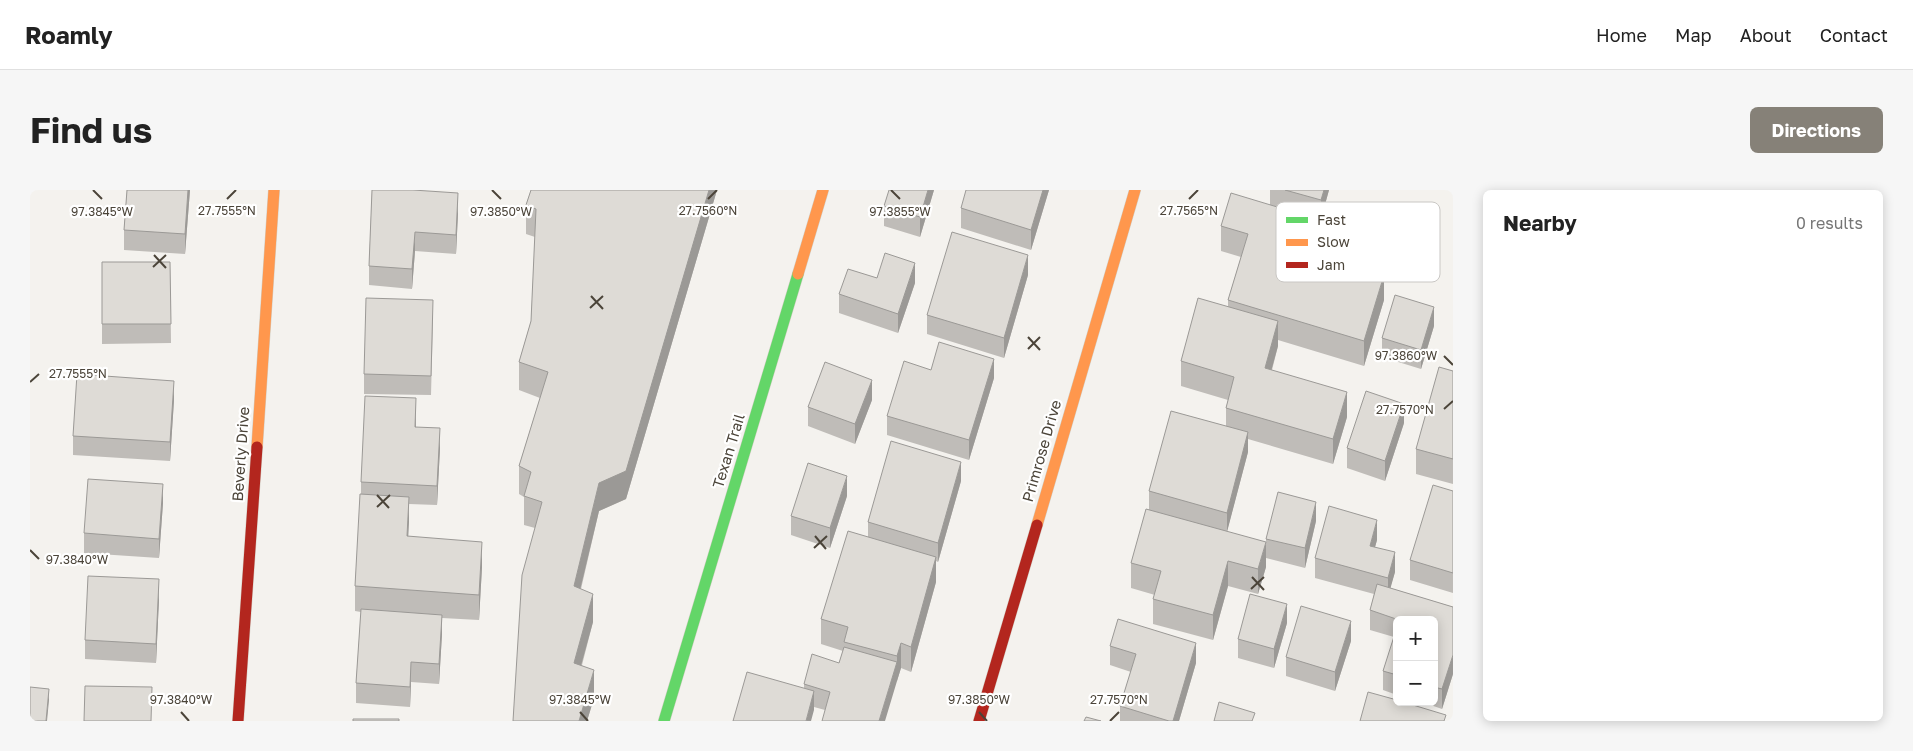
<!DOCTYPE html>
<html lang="en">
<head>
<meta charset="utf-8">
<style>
  body { margin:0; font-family:"Golos Text",sans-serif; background:#f6f6f6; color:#222 }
  .controls { position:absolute; right:15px; bottom:15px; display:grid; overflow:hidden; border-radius:8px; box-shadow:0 2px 12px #0003 }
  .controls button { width:45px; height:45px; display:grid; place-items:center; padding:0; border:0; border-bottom:1px solid #e0e0e0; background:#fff; color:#222; font:25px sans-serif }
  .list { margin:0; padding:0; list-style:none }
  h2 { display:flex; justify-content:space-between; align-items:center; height:65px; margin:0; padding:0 20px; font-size:21px }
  h2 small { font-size:16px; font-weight:400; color:#767676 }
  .map { position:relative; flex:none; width:1423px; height:531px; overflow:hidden; border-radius:8px }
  header { display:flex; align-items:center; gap:30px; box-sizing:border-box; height:70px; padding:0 25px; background:#fff; border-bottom:1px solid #e0e0e0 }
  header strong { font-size:24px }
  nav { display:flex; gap:28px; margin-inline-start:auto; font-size:18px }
  .intro { display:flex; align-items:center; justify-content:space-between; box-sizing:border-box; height:120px; padding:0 30px }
  h1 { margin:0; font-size:35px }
  .button { padding:12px 22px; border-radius:8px; background:#868178; color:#fff; font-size:18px; font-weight:700 }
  main { display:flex; gap:30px; padding:0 30px }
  aside { flex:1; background:#fff; border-radius:8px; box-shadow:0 2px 12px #0003 }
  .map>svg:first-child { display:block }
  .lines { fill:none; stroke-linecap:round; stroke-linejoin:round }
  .fast-casing { stroke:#d3cfc5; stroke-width:12 }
  .slow-casing { stroke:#d3cfc5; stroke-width:12 }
  .jam-casing { stroke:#d3cfc5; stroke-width:12 }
  .fast { stroke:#63d668; stroke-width:11 }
  .slow { stroke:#ff974d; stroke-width:11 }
  .jam { stroke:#b3261e; stroke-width:11 }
  .wall { fill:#bfbcb8 }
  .shaded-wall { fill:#9b9996 }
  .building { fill:#dedbd6; stroke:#9b9996 }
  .ticks { fill:none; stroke:#4b4439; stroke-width:2 }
  .labels { text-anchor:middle; stroke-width:4.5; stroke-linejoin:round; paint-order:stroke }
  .street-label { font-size:15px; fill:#4b4439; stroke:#fff }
  .key { fill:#fff; stroke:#c9c7c4; stroke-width:1 }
  .key-label { font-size:14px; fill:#4b4439 }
  .ticks-label { font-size:12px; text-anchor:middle; fill:#4b4439; stroke:#fff; stroke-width:4.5; stroke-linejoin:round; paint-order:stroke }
</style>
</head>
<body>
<header>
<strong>Roamly</strong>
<nav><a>Home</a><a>Map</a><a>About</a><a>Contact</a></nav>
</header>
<div class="intro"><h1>Find us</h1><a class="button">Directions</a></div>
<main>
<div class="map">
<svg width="1423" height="531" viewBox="0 0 1423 531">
  <rect width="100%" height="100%" fill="#f4f2ee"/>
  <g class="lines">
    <defs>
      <path id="fast" d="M 634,531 L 768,84"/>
      <path id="slow" d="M 768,84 L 793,0
        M 227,257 L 244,0
        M 1007,335 L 1105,0"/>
      <path id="jam" d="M 208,531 L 227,257
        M 949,531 L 1007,335"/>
    </defs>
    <use href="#fast" class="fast-casing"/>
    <use href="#slow" class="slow-casing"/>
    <use href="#jam" class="jam-casing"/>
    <use href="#fast" class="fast"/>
    <use href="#slow" class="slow"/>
    <use href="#jam" class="jam"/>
  </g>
  <path class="wall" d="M 97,0 L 160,0 L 155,64 L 94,60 L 94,40 Z
    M 342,0 L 428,23 L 426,64 L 385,61 L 382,99 L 339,95 L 339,76 Z
    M 501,0 L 687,0 L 596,309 L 569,321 L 551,399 L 563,432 L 552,475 L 564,508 L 557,531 L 505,338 L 494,335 L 494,307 L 489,304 L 489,276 L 510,208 L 489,200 L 489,172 L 501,131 L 505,47 L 496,44 L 496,15 Z
    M 904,0 L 890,47 L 854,36 L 854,16 Z
    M 1019,0 L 1001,60 L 931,38 L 931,18 Z
    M 1240,0 L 1299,0 L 1291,29 L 1256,20 L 1310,61 L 1307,71 L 1354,110 L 1334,176 L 1248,150 L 1248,156 L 1242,180 L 1317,227 L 1303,274 L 1218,249 L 1218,262 L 1197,341 L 1236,377 L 1228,404 L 1198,396 L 1183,450 L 1123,434 L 1123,409 L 1125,405 L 1101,398 L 1101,373 L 1119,319 L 1119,301 L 1196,236 L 1196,218 L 1198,210 L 1151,196 L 1151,171 L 1198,116 L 1198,110 L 1211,67 L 1191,61 L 1191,36 L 1240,15 Z
    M 72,72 L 140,72 L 141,153 L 72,154 Z
    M 998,85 L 974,168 L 897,144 L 897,125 Z
    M 847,88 L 885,93 L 868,143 L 809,123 L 809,104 Z
    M 403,129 L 401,205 L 334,204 L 334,184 Z
    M 1404,136 L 1391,179 L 1352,167 L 1352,148 Z
    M 901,180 L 964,188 L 939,270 L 857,245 L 857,226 Z
    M 1423,181 L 1423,294 L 1386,284 L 1386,259 Z
    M 144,210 L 140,271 L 43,265 L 43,246 Z
    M 842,210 L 825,254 L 778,236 L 778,217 Z
    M 386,228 L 386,237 L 410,258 L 407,315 L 379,314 L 378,346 L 452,377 L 449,430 L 412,428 L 412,444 L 409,494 L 381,492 L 380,517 L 326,513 L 326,493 L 331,422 L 325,421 L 325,396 L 331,304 L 331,292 Z
    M 1374,233 L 1355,291 L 1317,278 L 1317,258 Z
    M 931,291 L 908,372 L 906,371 L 906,392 L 881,482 L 871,478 L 867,491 L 795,520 L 784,517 L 784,520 L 774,498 L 774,494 L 809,473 L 813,461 L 791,454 L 791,429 L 838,347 L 838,332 Z
    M 1423,301 L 1423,403 L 1380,390 L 1380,370 Z
    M 817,306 L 800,358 L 761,345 L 761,326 Z
    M 133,313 L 129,368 L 54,363 L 54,343 Z
    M 1286,331 L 1275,378 L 1236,368 L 1236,349 Z
    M 1347,350 L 1345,357 L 1365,382 L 1360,398 L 1423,417 L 1423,484 L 1412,519 L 1392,512 L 1404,512 L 1404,430 L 1367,430 L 1367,505 L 1353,500 L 1353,481 L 1364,447 L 1340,440 L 1340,420 L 1344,404 L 1285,388 L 1285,368 Z
    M 129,409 L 126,473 L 55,469 L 55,450 Z
    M 1257,433 L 1244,478 L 1208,468 L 1208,449 Z
    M 1321,451 L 1305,501 L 1256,486 L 1256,467 Z
    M 1080,456 L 1166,473 L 1149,531 L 1090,531 L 1090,516 L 1101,482 L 1080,475 Z"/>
  <path class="shaded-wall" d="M 158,0 L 160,0 L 155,64 L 155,44 Z
    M 679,0 L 687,0 L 596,309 L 569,321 L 544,425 L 544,396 L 569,293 Z
    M 898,0 L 904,0 L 890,47 L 890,27 Z
    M 1013,0 L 1019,0 L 1001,60 L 1001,40 Z
    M 1294,0 L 1299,0 L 1291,29 L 1291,10 Z
    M 428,3 L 428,23 L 426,64 L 426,45 Z
    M 1310,36 L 1310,61 L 1300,94 L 1300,69 Z
    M 385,42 L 385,61 L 382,99 L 382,79 Z
    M 998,65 L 998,85 L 974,168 L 974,148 Z
    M 885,73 L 885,93 L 868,143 L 868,124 Z
    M 1354,85 L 1354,110 L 1334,176 L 1334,151 Z
    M 1404,117 L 1404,136 L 1391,179 L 1391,160 Z
    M 1248,131 L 1248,156 L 1235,203 L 1235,178 Z
    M 964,169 L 964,188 L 939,270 L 939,250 Z
    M 842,190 L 842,210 L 825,254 L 825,234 Z
    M 144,191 L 144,210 L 140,271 L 140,252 Z
    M 1317,202 L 1317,227 L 1303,274 L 1303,249 Z
    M 386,208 L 386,228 L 385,256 L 385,237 Z
    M 1374,214 L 1374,233 L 1355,291 L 1355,271 Z
    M 410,238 L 410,258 L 407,315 L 407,296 Z
    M 1218,242 L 1218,262 L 1197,342 L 1197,323 Z
    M 931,272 L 931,291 L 908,372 L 908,353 Z
    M 817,286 L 817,306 L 800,358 L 800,338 Z
    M 133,294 L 133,313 L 129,368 L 129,349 Z
    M 379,307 L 379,332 L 377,371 L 377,346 Z
    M 1286,312 L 1286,331 L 1275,378 L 1275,358 Z
    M 1347,330 L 1347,350 L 1340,375 L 1340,356 Z
    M 452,352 L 452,377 L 449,430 L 449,405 Z
    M 1236,352 L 1236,377 L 1228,404 L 1228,379 Z
    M 1365,362 L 1365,382 L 1358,407 L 1358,388 Z
    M 906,367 L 906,392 L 881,482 L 881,457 Z
    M 1198,371 L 1198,396 L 1183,450 L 1183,425 Z
    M 129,389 L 129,409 L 126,473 L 126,454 Z
    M 563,404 L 563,432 L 544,501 L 544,473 Z
    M 1257,414 L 1257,433 L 1244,478 L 1244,459 Z
    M 412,425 L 412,444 L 409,494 L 409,474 Z
    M 1321,431 L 1321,451 L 1305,501 L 1305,482 Z
    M 871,453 L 871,478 L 867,491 L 855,531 L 849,531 L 867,472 L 867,466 Z
    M 1166,453 L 1166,473 L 1149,531 L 1143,531 Z
    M 1423,465 L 1423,484 L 1412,519 L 1412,499 Z
    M 381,472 L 381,492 L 380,517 L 380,497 Z
    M 564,480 L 564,508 L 557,531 L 549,531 Z
    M 19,499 L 19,510 L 17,531 L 16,531 Z
    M 784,501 L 784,520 L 781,531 L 776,531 Z"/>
  <path class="building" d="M 97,0 L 158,0 L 155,44 L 94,40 Z
    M 342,0 L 383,0 L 428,3 L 426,45 L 385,42 L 382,79 L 339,76 Z
    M 501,0 L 679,0 L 596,281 L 569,293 L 544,396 L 563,404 L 544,473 L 564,480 L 549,531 L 483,531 L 492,385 L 512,312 L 494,306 L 501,282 L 489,276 L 518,182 L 489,172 L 501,131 L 506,19 L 496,15 Z
    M 859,0 L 898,0 L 890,27 L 854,16 Z
    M 936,0 L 1013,0 L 1001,40 L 931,18 Z
    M 1255,0 L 1294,0 L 1291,10 Z
    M 1201,3 L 1310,36 L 1300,69 L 1354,85 L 1334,151 L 1198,110 L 1218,44 L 1191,36 Z
    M 922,42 L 998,65 L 974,148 L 897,125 Z
    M 855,63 L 885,73 L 868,124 L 809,104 L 818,79 L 847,88 Z
    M 72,72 L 140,72 L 141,134 L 72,134 Z
    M 1365,105 L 1404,117 L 1391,160 L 1352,148 Z
    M 336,108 L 403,110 L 401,186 L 334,184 Z
    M 1168,108 L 1248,131 L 1235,178 L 1317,202 L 1303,249 L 1196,218 L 1204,187 L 1151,171 Z
    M 909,152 L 964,169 L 939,250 L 857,226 L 874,171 L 901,180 Z
    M 795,172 L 842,190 L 825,234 L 778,217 Z
    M 1409,177 L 1423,181 L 1423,269 L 1386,259 Z
    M 47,184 L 144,191 L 140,252 L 43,246 Z
    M 1336,201 L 1374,214 L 1355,271 L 1317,258 Z
    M 335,206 L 386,208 L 385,237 L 410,238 L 407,296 L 331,292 Z
    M 1141,221 L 1218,242 L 1197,323 L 1119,301 Z
    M 861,251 L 931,272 L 908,353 L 838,332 Z
    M 778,273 L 817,286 L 800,338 L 761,326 Z
    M 58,289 L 133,294 L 129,349 L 54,343 Z
    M 1403,295 L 1423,301 L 1423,383 L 1380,370 Z
    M 1248,302 L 1286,312 L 1275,358 L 1236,349 Z
    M 330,304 L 379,307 L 377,346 L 452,352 L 449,405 L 325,396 Z
    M 1299,316 L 1347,330 L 1340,356 L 1365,362 L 1358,388 L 1285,368 Z
    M 1116,319 L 1236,352 L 1228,379 L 1198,371 L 1183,425 L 1123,409 L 1131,381 L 1101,373 Z
    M 818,341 L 906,367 L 881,457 L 871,453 L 867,466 L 814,452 L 818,437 L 791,429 Z
    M 58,386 L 129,389 L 126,454 L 55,450 Z
    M 1347,394 L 1423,417 L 1423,465 L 1412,499 L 1404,497 L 1404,430 L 1369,430 L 1340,420 Z
    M 1220,404 L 1257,414 L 1244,459 L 1208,449 Z
    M 1271,416 L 1321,431 L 1305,482 L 1256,467 Z
    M 331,419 L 412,425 L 409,474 L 381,472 L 380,497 L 326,493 Z
    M 1088,429 L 1166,453 L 1143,531 L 1139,531 L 1090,516 L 1106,464 L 1080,456 Z
    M 1367,437 L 1367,485 L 1353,481 Z
    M 814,457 L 867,472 L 849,531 L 792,531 L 800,502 L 774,494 L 782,464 L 809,473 Z
    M 717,482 L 784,501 L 776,531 L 703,531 Z
    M 55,496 L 122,497 L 121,531 L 54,531 Z
    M 0,497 L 19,499 L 16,531 L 0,531 Z
    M 1338,502 L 1367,510 L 1367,512 L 1373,512 L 1416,525 L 1414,531 L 1330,531 Z
    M 1189,512 L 1225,523 L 1222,531 L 1184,531 Z
    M 1056,527 L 1071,531 L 1054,531 Z
    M 323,529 L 369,529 L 369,531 L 323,531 Z"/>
  <path class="ticks" d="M 63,0 L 72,9M 462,0 L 471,9M 861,0 L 870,9M 197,9 L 206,0M 678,9 L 687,0M 1159,9 L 1168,0M 124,65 L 136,78M 123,77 L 136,65M 561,106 L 573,119M 560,118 L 573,106M 998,147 L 1010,160M 998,159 L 1010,147M 1414,166 L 1423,175M 0,192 L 9,184M 1414,219 L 1423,211M 347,305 L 359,318M 347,317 L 360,305M 785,346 L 796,359M 784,358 L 797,346M 0,360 L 9,369M 1222,387 L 1234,400M 1221,399 L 1234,387M 151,522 L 159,531M 550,522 L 558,531M 949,522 L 957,531M 1080,531 L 1089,522"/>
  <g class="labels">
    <g class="street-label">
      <text transform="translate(699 261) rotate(-73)" y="5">Texan Trail</text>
      <text transform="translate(1012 261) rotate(-74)" y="5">Primrose Drive</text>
      <text transform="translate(211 264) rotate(-86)" y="5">Beverly Drive</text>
    </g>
  </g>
  <rect x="1246" y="12" width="164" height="80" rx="8" class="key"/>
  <rect x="1256" y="27" width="22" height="6" fill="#63d668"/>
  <rect x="1256" y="49" width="22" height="7" fill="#ff974d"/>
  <rect x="1256" y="72" width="22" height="6" fill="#b3261e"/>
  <g class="key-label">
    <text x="1287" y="35">Fast</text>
    <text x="1287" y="57">Slow</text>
    <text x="1287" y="80">Jam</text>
  </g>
  <g class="ticks-label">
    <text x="197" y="25">27.7555°N</text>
    <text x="678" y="25">27.7560°N</text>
    <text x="1159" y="25">27.7565°N</text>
    <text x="72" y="26">97.3845°W</text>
    <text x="471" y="26">97.3850°W</text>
    <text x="870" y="26">97.3855°W</text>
    <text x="1376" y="170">97.3860°W</text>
    <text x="48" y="188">27.7555°N</text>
    <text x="1375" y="224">27.7570°N</text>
    <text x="47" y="374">97.3840°W</text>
    <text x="151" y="514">97.3840°W</text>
    <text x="550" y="514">97.3845°W</text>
    <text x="949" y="514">97.3850°W</text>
    <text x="1089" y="514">27.7570°N</text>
  </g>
</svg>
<div class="controls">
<button>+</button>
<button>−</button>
</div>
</div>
<aside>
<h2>Nearby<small>0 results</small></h2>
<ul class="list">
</ul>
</aside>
</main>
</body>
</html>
